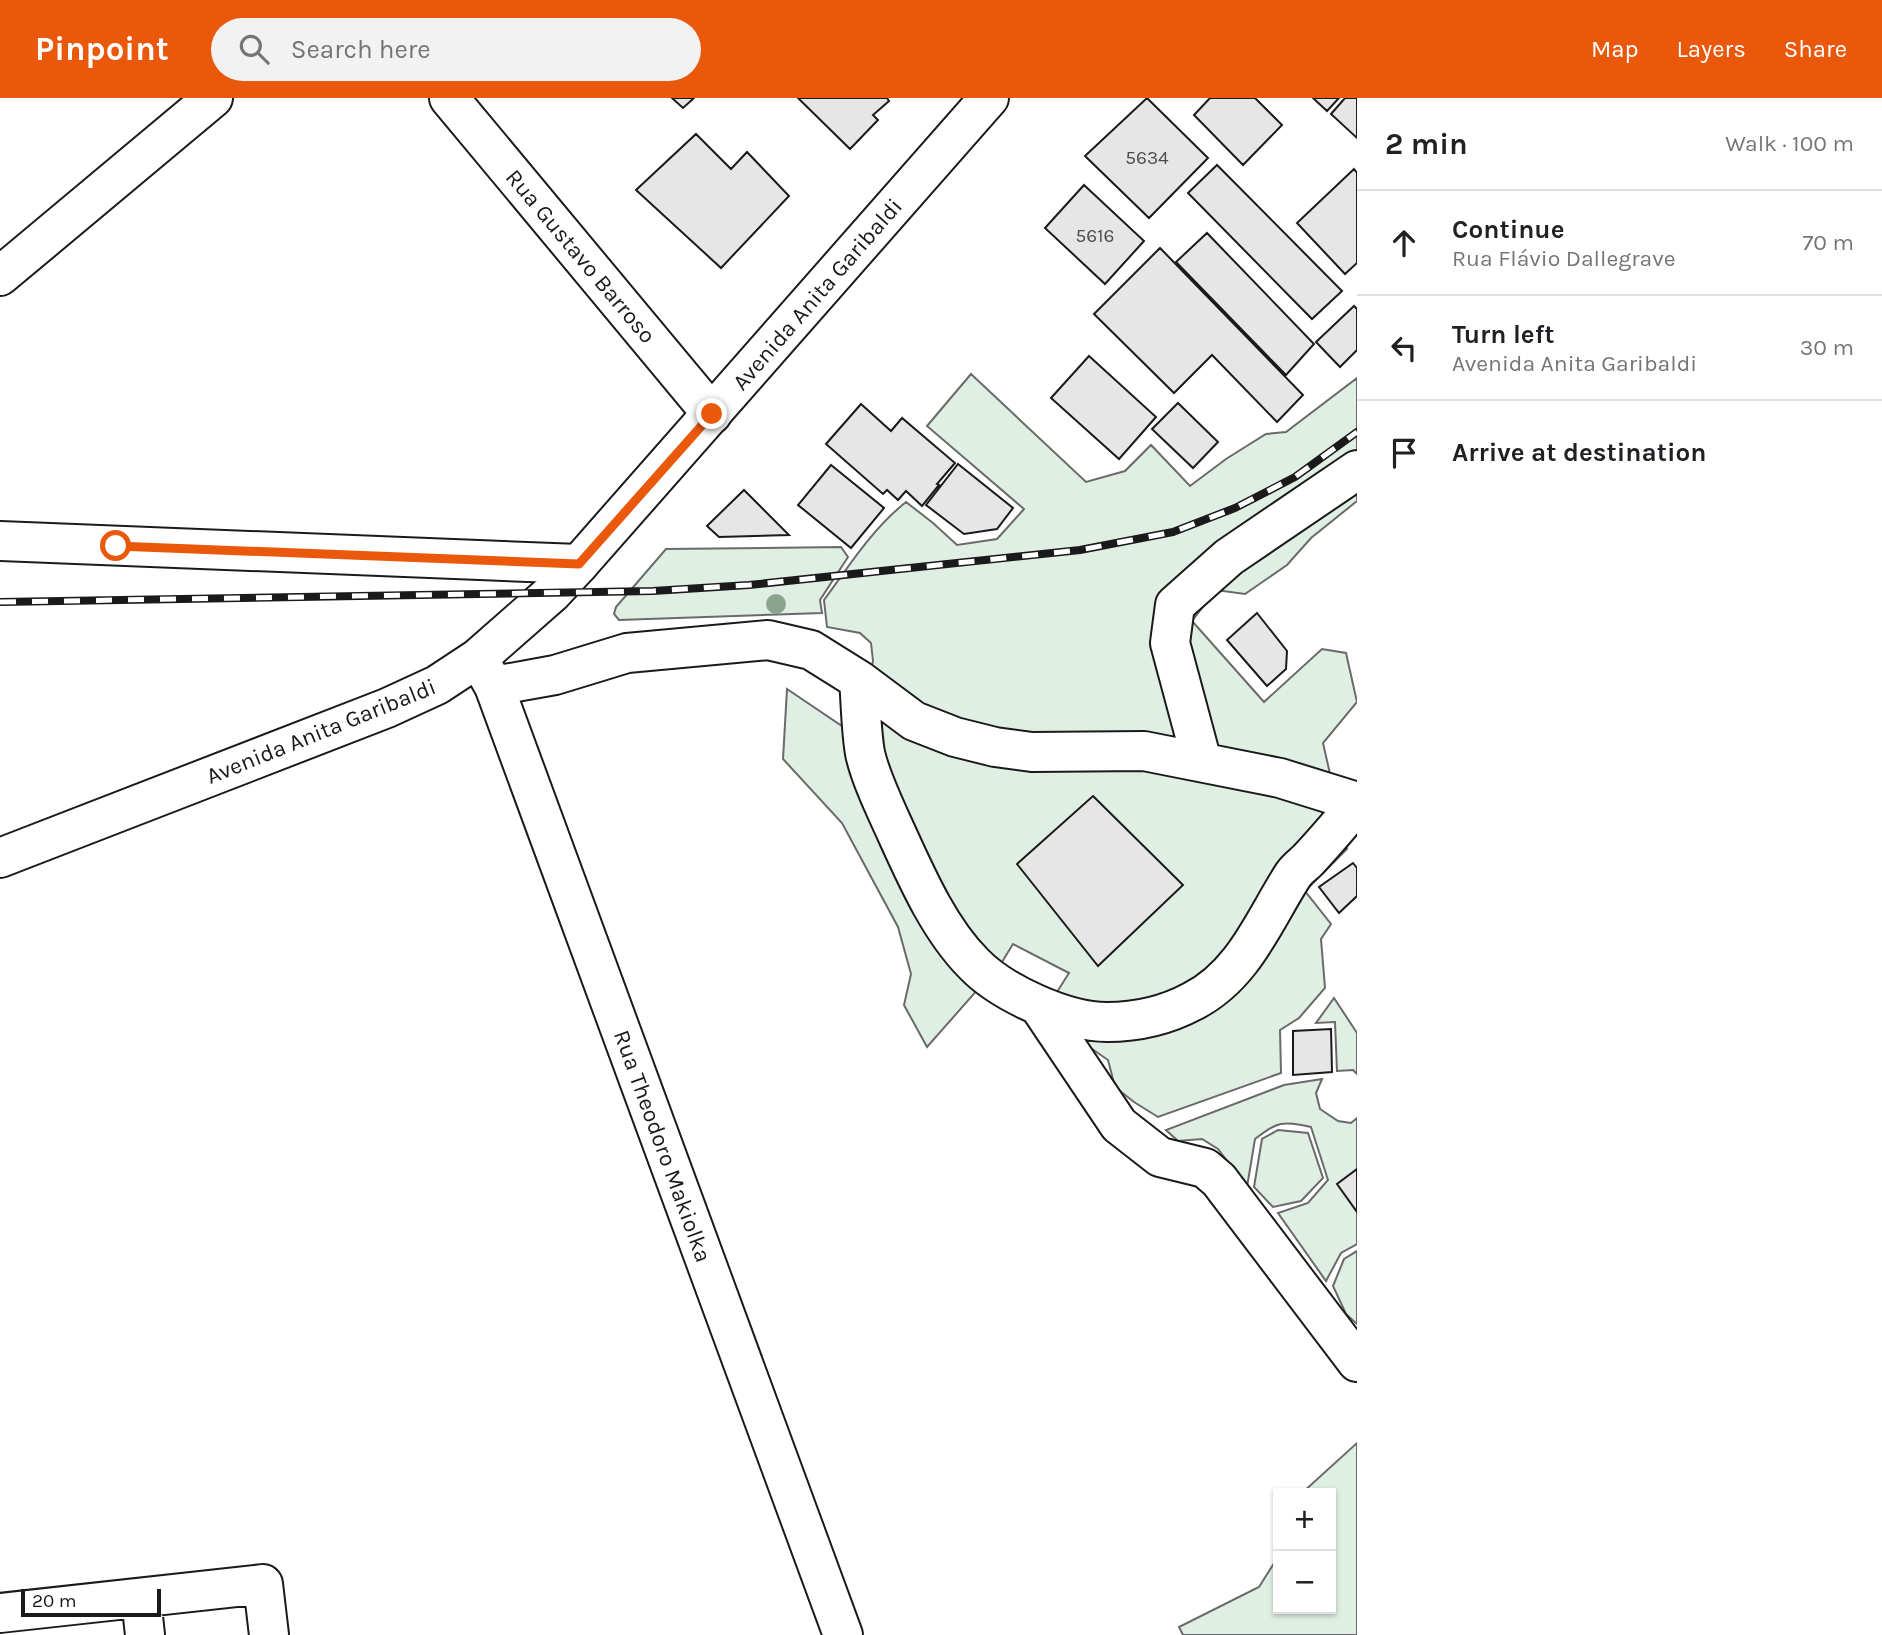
<!DOCTYPE html>
<html lang="en">
<head>
<meta charset="utf-8">
<style>
  body { margin:0; font-family:Karla,sans-serif; background:#f2f2f2; color:#202124 }
  .controls { position:absolute; right:21px; bottom:21px; display:grid; overflow:hidden; border-radius:0px; box-shadow:0 2px 5px #0004 }
  .controls button { width:63px; height:63px; display:grid; place-items:center; padding:0; border:0; border-bottom:2px solid #e0e0e0; background:#fff; color:#202124; font:35px sans-serif }
  .scale { position:absolute; left:21px; bottom:18px; width:140px; box-sizing:border-box; padding-left:7px; border:4px solid #1a1a1a; border-top:0; font-size:19px; line-height:24px; white-space:nowrap; color:#1a1a1a; -webkit-text-stroke:5px #fff; paint-order:stroke }
  .stop { position:absolute; width:21px; height:21px; margin:-16px; border:5px solid #ea580c; border-radius:50%; background:#fff }
  .stop.end { background:#ea580c; border-color:#fff; box-shadow:0 2px 7px #0008 }
  .list { margin:0; padding:0; list-style:none }
  h2 { display:flex; justify-content:space-between; align-items:center; height:91px; margin:0; padding:0 28px; font-size:30px }
  h2 small { font-size:23px; font-weight:400; color:#757577 }
  .list li { display:grid; grid-template-columns:46px 1fr auto; gap:21px; align-items:center; box-sizing:border-box; height:105px; padding:0 28px; border-top:2px solid #e0e0e0 }
  .list b { display:block; font-size:26px; white-space:nowrap }
  .list p { margin:0; font-size:23px; white-space:nowrap; color:#757577 }
  .list em { font-size:23px; font-style:normal; color:#757577 }
  .icon { flex:none; width:38px; height:38px; fill:none; stroke:currentColor; stroke-width:2; stroke-linecap:round; stroke-linejoin:round }
  .map { position:relative; flex:none; width:1357px; height:1537px; overflow:hidden }
  header { display:flex; align-items:center; gap:42px; box-sizing:border-box; height:98px; padding:0 35px; background:#ea580c; color:#fff }
  header strong { font-size:33px }
  nav { display:flex; gap:38px; margin-inline-start:auto; font-size:24px }
  .search { width:490px; height:63px; background:#f2f2f2; display:flex; align-items:center; gap:18px; box-sizing:border-box; padding:0 24px; border-radius:38px; color:#757577; font-size:26px }
  main { display:flex }
  aside { flex:1; background:#fff }
  .map>svg:first-child { display:block }
  .green { fill:#e0efe3; stroke:#6a6a6a; stroke-width:2 }
  .building { fill:#e6e6e6; stroke:#1a1a1a; stroke-width:2 }
  .lines { fill:none; stroke-linecap:round; stroke-linejoin:round }
  .minor-casing { stroke:#1a1a1a; stroke-width:42 }
  .major-casing { stroke:#1a1a1a; stroke-width:42 }
  .minor { stroke:#fff; stroke-width:38 }
  .major { stroke:#fff; stroke-width:38 }
  .rail-casing { stroke:#1a1a1a; stroke-width:8 }
  .rail { stroke:#fff; stroke-width:5; stroke-dasharray:16; stroke-linecap:butt }
  .tree { fill:#8aa48f }
  .route { stroke:#ea580c; stroke-width:9 }
  .labels { text-anchor:middle; stroke-width:5; stroke-linejoin:round; paint-order:stroke }
  .number-label { font-size:19px; fill:#4d4d4d }
  .street-label { font-size:23px; fill:#1a1a1a; stroke:#fff }
</style>
</head>
<body>
<header>
<strong>Pinpoint</strong>
<div class="search"><svg class="icon" aria-label="search" viewBox="0 0 24 24"><circle cx="10" cy="10" r="6"/><path d="M15 15l6 6"/></svg>Search here</div>
<nav><a>Map</a><a>Layers</a><a>Share</a></nav>
</header>
<main>
<div class="map">
<svg width="1357" height="1537" viewBox="0 0 1357 1537">
  <rect width="100%" height="100%" fill="#fff"/>
  <path class="green" d="M 971,276 L 1086,384 L 1125,373 L 1151,347 L 1190,388 L 1226,361 L 1266,336 L 1286,334 L 1357,280 L 1357,403 L 1311,440 L 1287,467 L 1245,496 L 1216,492 L 1192,523 L 1264,604 L 1322,551 L 1346,555 L 1357,604 L 1323,645 L 1347,751 L 1305,793 L 1331,826 L 1321,841 L 1325,890 L 1299,920 L 1280,932 L 1281,975 L 1158,1019 L 1134,1004 L 1115,989 L 1108,962 L 1075,939 L 1052,902 L 1069,875 L 1013,846 L 1002,864 L 927,949 L 904,907 L 911,876 L 898,829 L 842,725 L 783,661 L 787,591 L 845,630 L 865,601 L 873,563 L 871,545 L 860,535 L 827,529 L 824,502 C 849,468 872,431 906,404 L 933,425 L 957,447 L 997,441 L 1024,411 L 927,328 Z
    M 841,449 L 848,459 L 820,502 L 822,515 L 619,522 L 614,516 L 616,509 L 666,451 Z
    M 1334,900 L 1357,935 L 1357,976 L 1353,972 L 1337,973 L 1335,924 L 1316,925 Z
    M 1322,981 L 1316,995 L 1320,1011 L 1338,1023 L 1351,1025 L 1357,1020 L 1357,1146 L 1341,1155 L 1326,1183 L 1278,1115 L 1308,1105 L 1328,1082 L 1311,1029 C 1281,1023 1279,1023 1255,1041 L 1247,1089 L 1218,1051 L 1202,1041 L 1178,1043 L 1166,1032 L 1284,987 Z
    M 1278,1032 L 1308,1035 L 1323,1080 L 1301,1103 L 1273,1109 L 1254,1089 L 1262,1041 Z
    M 1357,1153 L 1357,1226 L 1346,1216 L 1333,1188 L 1344,1161 Z
    M 1357,1345 L 1357,1537 L 1183,1537 L 1179,1529 L 1259,1489 L 1278,1459 L 1278,1511 L 1331,1511 L 1331,1395 L 1302,1395 Z"/>
  <path class="building" d="M 672,0 L 694,0 L 683,10 Z
    M 798,0 L 887,0 L 889,3 L 873,17 L 878,22 L 850,51 Z
    M 1147,0 L 1208,60 L 1149,120 L 1085,58 Z
    M 1210,0 L 1255,0 L 1282,27 L 1243,67 L 1194,17 Z
    M 1313,0 L 1339,0 L 1327,13 Z
    M 1345,0 L 1357,0 L 1357,40 L 1331,16 Z
    M 696,36 L 731,71 L 747,54 L 789,98 L 721,170 L 636,92 Z
    M 1217,67 L 1342,193 L 1312,221 L 1188,95 Z
    M 1354,71 L 1357,75 L 1357,165 L 1345,176 L 1297,125 Z
    M 1084,87 L 1144,143 L 1105,186 L 1045,130 Z
    M 1207,135 L 1314,246 L 1286,277 L 1176,164 Z
    M 1160,150 L 1303,297 L 1277,324 L 1212,257 L 1174,295 L 1094,216 Z
    M 1354,208 L 1357,211 L 1357,252 L 1340,269 L 1316,244 Z
    M 1089,258 L 1156,319 L 1119,361 L 1051,300 Z
    M 1178,305 L 1218,344 L 1193,370 L 1152,331 Z
    M 861,306 L 891,333 L 902,320 L 955,365 L 937,386 L 939,387 L 922,408 L 906,393 L 898,402 L 887,392 L 883,396 L 826,346 Z
    M 958,366 L 1013,410 L 997,431 L 964,436 L 926,407 Z
    M 831,367 L 884,410 L 851,450 L 798,407 Z
    M 744,392 L 789,437 L 719,439 L 707,428 Z
    M 1257,515 L 1287,553 L 1286,571 L 1267,588 L 1227,542 Z
    M 1093,698 L 1183,787 L 1098,868 L 1017,766 Z
    M 1353,765 L 1357,770 L 1357,798 L 1339,815 L 1319,789 Z
    M 1331,931 L 1332,974 L 1293,977 L 1293,933 Z
    M 1357,1071 L 1357,1114 L 1337,1086 Z"/>
  <g class="lines">
    <defs>
      <path id="minor" d="M 449,0 L 712,316
        M 0,178 L 213,0
        M 0,443 L 579,466
        M 859,582 C 861,606 861,632 865,655 C 870,679 886,712 896,734 C 916,778 939,831 974,866 C 1002,895 1066,924 1107,924 C 1137,924 1167,917 1193,903 C 1244,877 1264,822 1293,777 C 1297,771 1303,767 1308,762 C 1325,744 1341,725 1357,706
        M 494,588 L 555,577 L 627,555 L 768,542 L 811,552 L 859,582 L 914,623 L 955,639 L 995,649 L 1032,654 L 1144,653 L 1280,680 L 1357,704
        M 1202,664 L 1170,545 L 1175,507 L 1229,459 L 1357,372
        M 1039,908 L 1119,1027 L 1160,1059 L 1205,1070 L 1219,1082 L 1357,1264
        M 141,1500 L 145,1537
        M 0,1515 L 263,1486 L 269,1537"/>
      <path id="major" d="M 478,560 L 494,588 L 843,1537
        M 0,760 L 387,610 L 437,587 L 478,560 L 552,495 L 579,466 L 989,0"/>
    </defs>
    <use href="#minor" class="minor-casing"/>
    <use href="#major" class="major-casing"/>
    <use href="#minor" class="minor"/>
    <use href="#major" class="major"/>
    <defs>
      <path id="rail" d="M 0,504 L 653,493 L 749,487 L 1080,452 L 1173,434 L 1235,410 L 1295,379 L 1357,334"/>
    </defs>
    <use href="#rail" class="rail-casing"/>
    <use href="#rail" class="rail"/>
  </g>
  <circle class="tree" cx="776" cy="506" r="10"/>
  <g class="lines">
    <path class="route" d="M 116,448 L 579,466 L 712,316"/>
  </g>
  <g class="labels">
    <g class="number-label">
      <text x="1147" y="66">5634</text>
      <text x="1095" y="144">5616</text>
    </g>
    <g class="street-label">
      <text transform="translate(581 158) rotate(50)" y="8">Rua Gustavo Barroso</text>
      <text transform="translate(817 196) rotate(-49)" y="8">Avenida Anita Garibaldi</text>
      <text transform="translate(321 633) rotate(-22)" y="8">Avenida Anita Garibaldi</text>
      <text transform="translate(663 1048) rotate(70)" y="8">Rua Theodoro Makiolka</text>
    </g>
  </g>
</svg>
<div class="controls">
<button>+</button>
<button>−</button>
</div>
<div class="scale">20 m</div>
<div class="stop" style="left:116px;top:448px"></div>
<div class="stop end" style="left:712px;top:316px"></div>
</div>
<aside>
<h2>2 min<small>Walk · 100 m</small></h2>
<ul class="list">
<li><svg class="icon" aria-label="ahead" viewBox="0 0 24 24"><path d="M12 20V5M6 11l6-6 6 6"/></svg><div><b>Continue</b><p>Rua Flávio Dallegrave</p></div><em>70 m</em></li>
<li><svg class="icon" aria-label="left" viewBox="0 0 24 24"><path d="M17 20v-9H6M10 6l-5 5 5 5"/></svg><div><b>Turn left</b><p>Avenida Anita Garibaldi</p></div><em>30 m</em></li>
<li><svg class="icon" aria-label="arrive" viewBox="0 0 24 24"><path d="M6 21V4h12l-3 4 3 4H6"/></svg><div><b>Arrive at destination</b></div></li>
</ul>
</aside>
</main>
</body>
</html>
